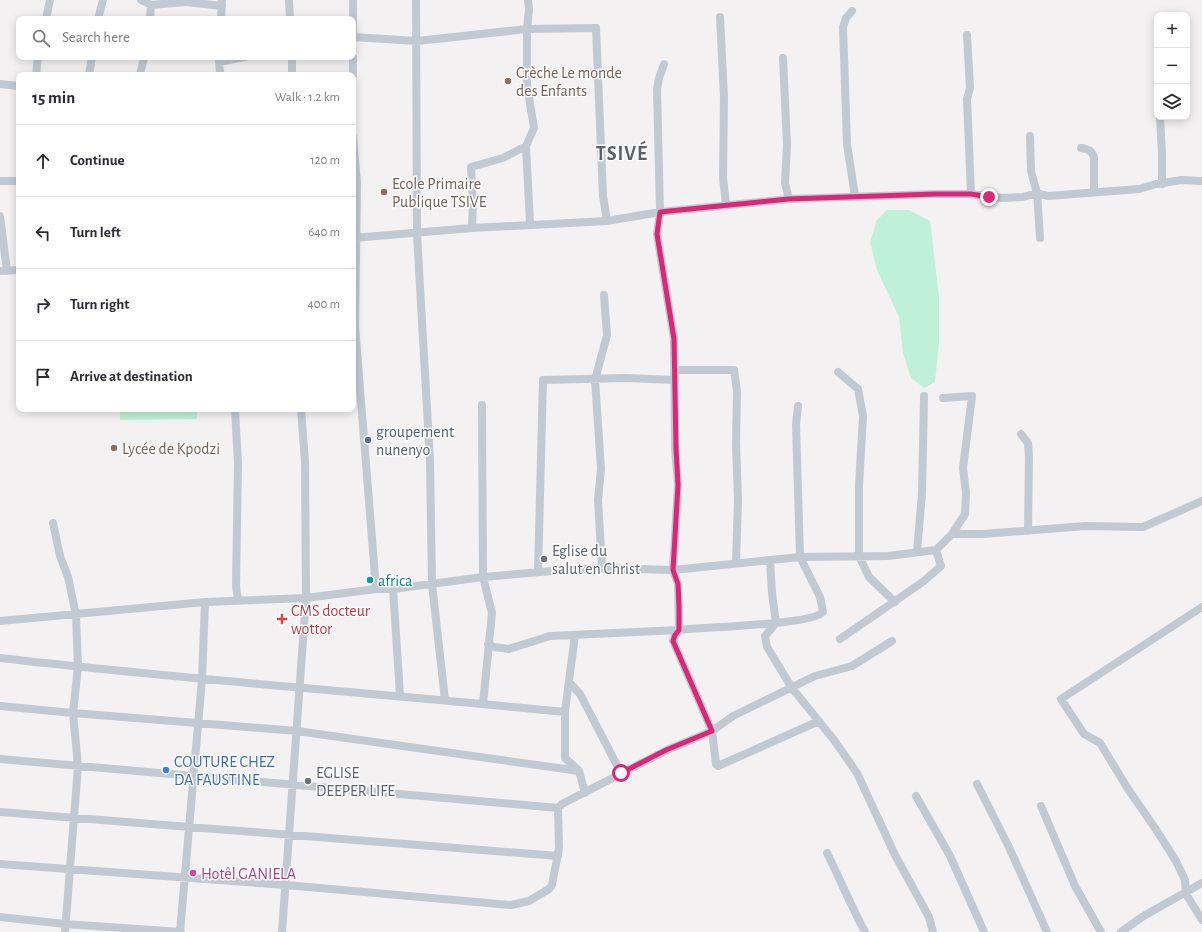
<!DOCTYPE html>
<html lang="en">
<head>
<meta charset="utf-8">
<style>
  body { margin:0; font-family:"Alegreya Sans",sans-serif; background:#f7f7f7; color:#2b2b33 }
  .controls { position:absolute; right:12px; top:12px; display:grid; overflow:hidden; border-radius:8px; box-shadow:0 2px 10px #0003 }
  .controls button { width:36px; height:36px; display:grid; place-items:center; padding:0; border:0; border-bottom:1px solid #e1e1e2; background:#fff; color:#2b2b33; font:20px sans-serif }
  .stop { position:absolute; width:12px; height:12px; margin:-9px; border:3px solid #db2777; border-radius:50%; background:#fff }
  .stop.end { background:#db2777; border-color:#fff; box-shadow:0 1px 4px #0008 }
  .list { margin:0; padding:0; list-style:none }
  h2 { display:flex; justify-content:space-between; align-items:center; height:52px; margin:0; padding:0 16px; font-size:17px }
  h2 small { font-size:13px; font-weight:400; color:#7c7c81 }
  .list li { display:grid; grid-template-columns:26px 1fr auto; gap:12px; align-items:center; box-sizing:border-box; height:72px; padding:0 16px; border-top:1px solid #e1e1e2 }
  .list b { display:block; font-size:15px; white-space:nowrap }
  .list em { font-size:13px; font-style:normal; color:#7c7c81 }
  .icon { flex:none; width:22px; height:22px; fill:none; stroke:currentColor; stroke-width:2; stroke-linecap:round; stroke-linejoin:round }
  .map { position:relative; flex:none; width:1202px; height:932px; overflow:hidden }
  .search { position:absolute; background:#fff; box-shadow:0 2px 10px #0003; left:16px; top:16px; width:340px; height:44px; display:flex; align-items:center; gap:10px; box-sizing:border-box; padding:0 14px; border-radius:8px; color:#7c7c81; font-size:15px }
  .panel { position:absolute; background:#fff; box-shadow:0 2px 10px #0003; left:16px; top:72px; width:340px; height:340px; border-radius:8px }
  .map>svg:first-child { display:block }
  .green { fill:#bef1d7 }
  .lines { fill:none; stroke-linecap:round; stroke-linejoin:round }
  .minor { stroke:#c1c9d3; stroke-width:8 }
  .route { stroke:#db2777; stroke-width:5 }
  .education-dot { fill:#8d6e63; stroke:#fff; stroke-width:1.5 }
  .service-dot { fill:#5c6f8a; stroke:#fff; stroke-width:1.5 }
  .worship-dot { fill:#6b7280; stroke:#fff; stroke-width:1.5 }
  .culture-dot { fill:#0f9aa8; stroke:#fff; stroke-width:1.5 }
  .health-dot { fill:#e0444e; stroke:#fff; stroke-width:1.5 }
  .shop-dot { fill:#3f7fe0; stroke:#fff; stroke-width:1.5 }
  .hotel-dot { fill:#d1479c; stroke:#fff; stroke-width:1.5 }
  .labels { text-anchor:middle; stroke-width:3; stroke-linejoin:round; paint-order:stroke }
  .education-label { font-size:16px; fill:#785e54; stroke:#fff; text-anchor:start }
  .service-label { font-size:16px; fill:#4e5e75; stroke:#fff; text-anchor:start }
  .worship-label { font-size:16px; fill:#5b616d; stroke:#fff; text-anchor:start }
  .culture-label { font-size:16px; fill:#0d838f; stroke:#fff; text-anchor:start }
  .health-label { font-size:16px; fill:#be3a42; stroke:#fff; text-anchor:start }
  .shop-label { font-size:16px; fill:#366cbe; stroke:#fff; text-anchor:start }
  .hotel-label { font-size:16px; fill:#b23c85; stroke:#fff; text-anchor:start }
  .district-label { font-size:20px; font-weight:bold; letter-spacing:1px; fill:#5d6066; stroke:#fff }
</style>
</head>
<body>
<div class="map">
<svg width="1202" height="932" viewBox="0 0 1202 932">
  <rect width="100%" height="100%" fill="#f3f1f1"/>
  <path class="green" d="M 887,210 L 909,210 L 930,221 L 939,297 L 939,341 L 935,382 L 924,388 L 911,378 L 903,353 L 899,317 L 877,270 L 870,242 L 877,220 Z
    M 120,409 L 197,409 L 197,419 L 120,420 Z"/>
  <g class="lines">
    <path class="minor" d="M 141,0 L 151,5 L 186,2 L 222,6
      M 289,0 L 290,19
      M 353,0 L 353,38
      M 416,0 L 417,234 L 430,461 L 432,584 L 445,700
      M 528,0 L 529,10 L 527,29 L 527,85 L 534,128 L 526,146 L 530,224
      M 852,11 L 846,18 L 843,27 L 847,144 L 855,196
      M 720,17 L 724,97 L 723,178 L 726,204
      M 46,19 L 50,0
      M 98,19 L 103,0
      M 150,19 L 151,5
      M 221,19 L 222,0
      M 967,35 L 970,88 L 967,99 L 971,194
      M 353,37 L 417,41 L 527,29 L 596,28 L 603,196 L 607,221
      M 353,57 L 353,75
      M 219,58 L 220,75
      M 783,58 L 787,145 L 785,183 L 789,199
      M 219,62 L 245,57
      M 36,75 L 38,57
      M 89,75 L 92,57
      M 140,75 L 144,57
      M 292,75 L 292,57
      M 0,84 L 19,86
      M 1160,117 L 1162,154 L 1162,184
      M 1030,136 L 1031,171 L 1037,193 L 1040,238
      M 353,137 L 357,183 L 355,326 L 376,589
      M 1081,148 C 1088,149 1091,150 1094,157 L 1094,191
      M 0,181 L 19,181
      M 0,216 L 7,271
      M 472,228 L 473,202 L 471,167 L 503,158 L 526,146
      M 353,238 L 472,228 L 607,221 L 660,212 L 789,199 L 935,194 L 971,194 L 1002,198 L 1023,197 L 1037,193 L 1048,196 L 1139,189 L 1156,184 L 1182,180 L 1202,181
      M 0,271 L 19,270
      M 675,370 L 734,370 L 737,391 L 736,443 L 738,501 L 736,563
      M 838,372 L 858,389 L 863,416 L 859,486 L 859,556 L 869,577 L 895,602
      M 943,398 L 972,396 L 963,468 L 966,493 L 965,514 L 952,534
      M 482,405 L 483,577 L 492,613 L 483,704
      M 798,406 L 796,425 L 800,557 L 820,597 L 823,612 C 812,625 703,627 679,630 L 675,635 L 673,641 L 712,731 L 716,764 L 718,766 L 819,721
      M 235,409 L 238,464 L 236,586 L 238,600
      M 1021,434 L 1028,443 L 1029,457 L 1028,531
      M 53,523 L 60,556 L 68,577 L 76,615 L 78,667 L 73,713 L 297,731 L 579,771
      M 917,552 L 922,493 L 924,396
      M 770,561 L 772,593 L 776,623
      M 602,568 L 598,500 L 601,469 L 595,380 L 607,335 L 604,295
      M 538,572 L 543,380 L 626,378 L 675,380
      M 393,589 L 400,695
      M 1202,607 L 1061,699 L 1084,734 L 1100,743 L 1128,789 L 1157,831 L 1176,861 L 1185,880 L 1186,894 L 1202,920
      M 0,621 L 205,602 L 306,598 L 376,589 L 393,589 L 483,577 L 564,570 L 602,568 L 673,570 L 800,557 L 888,556 L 936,550 L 952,534 L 983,534 L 1085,526 L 1143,527 L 1202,501
      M 776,623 L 765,636 L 767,647 L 792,688 L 834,740 L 857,773 L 895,855 L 929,917 L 933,932
      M 575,635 L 565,712 L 565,758 L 579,771 L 585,793
      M 840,639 L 924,581 L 941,566 L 936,550
      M 488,644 L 494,647 L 509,649 L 550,636 L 679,630 L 678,584 L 673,570 L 678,485 L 675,448 L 674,339 L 657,234 L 660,212 L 657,89 L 659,78 L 664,64
      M 0,658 C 188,680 376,693 565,712
      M 569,682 L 580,694 L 621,773
      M 0,706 L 73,713 L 78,766 L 65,932
      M 0,759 L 558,808 L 562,804 L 667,750 L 712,731 L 733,716 L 815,676 L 852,666 L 892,641
      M 977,784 L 1008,845 L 1047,932
      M 916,796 L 950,856 L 984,932
      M 1041,806 L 1075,886 L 1101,932
      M 0,812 L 558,856
      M 827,853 C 840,879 851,906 865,932
      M 0,864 L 286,885 L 511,905 L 529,901 L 549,889 L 552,885 L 559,848 L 558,808
      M 0,917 L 65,924 L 181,932
      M 180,932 L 202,679 L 205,602
      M 282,932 L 306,598 L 305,462 L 301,409
      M 1121,932 L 1142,917 L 1202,883"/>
  </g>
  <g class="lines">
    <path class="route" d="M 621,773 L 666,750 L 712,731 L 673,641 L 675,635 L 679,630 L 679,607 L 678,584 L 673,570 L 678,485 L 676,448 L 674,339 L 657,234 L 660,212 L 788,199 L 935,194 L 971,194 L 989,197"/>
  </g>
  <g class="education-dot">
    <circle cx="508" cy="81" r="4"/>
    <circle cx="384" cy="192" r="4"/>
    <circle cx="114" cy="448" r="4"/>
  </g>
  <circle class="service-dot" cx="368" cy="440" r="4"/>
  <g class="worship-dot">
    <circle cx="544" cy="559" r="4"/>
    <circle cx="308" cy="781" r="4"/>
  </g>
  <circle class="culture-dot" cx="370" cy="580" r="4"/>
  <path class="health-dot" d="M280 613h4v4h4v4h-4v4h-4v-4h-4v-4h4z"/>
  <circle class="shop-dot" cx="166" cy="770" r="4"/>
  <circle class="hotel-dot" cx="193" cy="873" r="4"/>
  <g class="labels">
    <g class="education-label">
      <text x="516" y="78">Crèche Le monde<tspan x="516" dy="18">des Enfants</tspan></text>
      <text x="392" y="189">Ecole Primaire<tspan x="392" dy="18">Publique TSIVE</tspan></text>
      <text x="122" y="454">Lycée de Kpodzi</text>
    </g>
    <g class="service-label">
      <text x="376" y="437">groupement<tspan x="376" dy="18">nunenyo</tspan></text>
    </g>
    <g class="worship-label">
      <text x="552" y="556">Eglise du<tspan x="552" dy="18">salut en Christ</tspan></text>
      <text x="316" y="778">EGLISE<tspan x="316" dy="18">DEEPER LIFE</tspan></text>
    </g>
    <g class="culture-label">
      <text x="378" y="586">africa</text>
    </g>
    <g class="health-label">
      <text x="291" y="616">CMS docteur<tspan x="291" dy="18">wottor</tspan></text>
    </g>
    <g class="shop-label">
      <text x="174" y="767">COUTURE CHEZ<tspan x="174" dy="18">DA FAUSTINE</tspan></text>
    </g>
    <g class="hotel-label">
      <text x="201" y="879">Hotêl GANIELA</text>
    </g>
    <g class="district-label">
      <text x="622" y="160">TSIVÉ</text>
    </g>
  </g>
</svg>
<div class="controls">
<button>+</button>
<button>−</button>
<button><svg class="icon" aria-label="layers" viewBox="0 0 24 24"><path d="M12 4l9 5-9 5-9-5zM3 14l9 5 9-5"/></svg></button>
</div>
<div class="stop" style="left:621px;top:773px"></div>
<div class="stop end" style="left:989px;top:197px"></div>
<div class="search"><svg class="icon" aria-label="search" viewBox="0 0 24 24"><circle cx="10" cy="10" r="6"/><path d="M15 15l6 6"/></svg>Search here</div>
<section class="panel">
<h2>15 min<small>Walk · 1.2 km</small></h2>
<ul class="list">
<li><svg class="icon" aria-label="ahead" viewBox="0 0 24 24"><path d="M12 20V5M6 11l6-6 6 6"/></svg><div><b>Continue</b></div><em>120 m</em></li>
<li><svg class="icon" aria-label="left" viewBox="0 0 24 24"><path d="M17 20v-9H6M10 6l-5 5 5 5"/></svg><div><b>Turn left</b></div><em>640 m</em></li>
<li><svg class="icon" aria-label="right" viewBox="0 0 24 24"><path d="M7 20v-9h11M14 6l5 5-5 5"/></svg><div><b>Turn right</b></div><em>400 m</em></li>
<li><svg class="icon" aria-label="arrive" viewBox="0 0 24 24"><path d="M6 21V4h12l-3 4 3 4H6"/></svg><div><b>Arrive at destination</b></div></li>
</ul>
</section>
</div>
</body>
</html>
